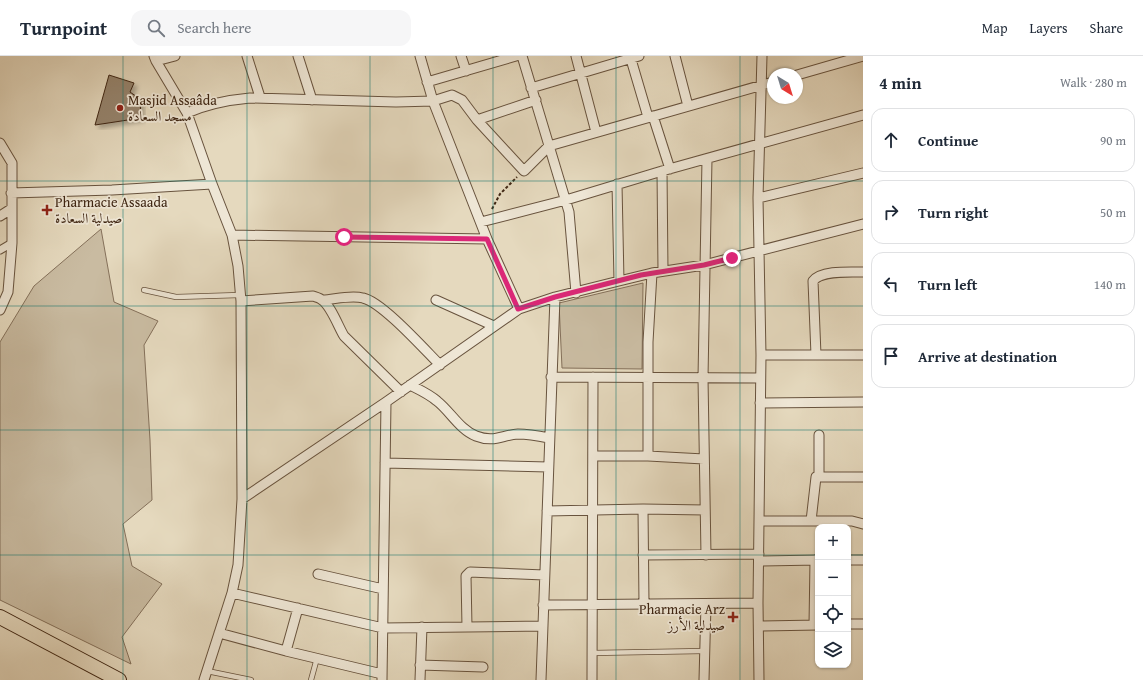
<!DOCTYPE html>
<html lang="en">
<head>
<meta charset="utf-8">
<style>
  body { margin:0; font-family:"Gentium Book Plus",Amiri,serif; background:#f6f6f7; color:#1f2937 }
  .controls { position:absolute; right:12px; bottom:12px; display:grid; overflow:hidden; border-radius:8px; box-shadow:0 1px 3px #0004 }
  .controls button { width:36px; height:36px; display:grid; place-items:center; padding:0; border:0; border-bottom:1px solid #e0e1e3; background:#fff; color:#1f2937; font:20px sans-serif }
  .compass { position:absolute; left:767px; top:12px; width:36px; height:36px; border-radius:50%; background:#fff; box-shadow:0 1px 3px #0004; rotate:142deg }
  .stop { position:absolute; width:12px; height:12px; margin:-9px; border:3px solid #db2777; border-radius:50%; background:#fff }
  .stop.end { background:#db2777; border-color:#fff; box-shadow:0 1px 4px #0008 }
  .list { margin:0; padding:0; list-style:none }
  h2 { display:flex; justify-content:space-between; align-items:center; height:52px; margin:0; padding:0 16px; font-size:17px }
  h2 small { font-size:13px; font-weight:400; color:#747a83 }
  .list li { display:grid; grid-template-columns:26px 1fr auto; gap:12px; align-items:center; box-sizing:border-box; height:64px; margin:0 8px 8px; padding:0 8px; border:1px solid #e0e1e3; border-radius:12px }
  .list b { display:block; font-size:15px; white-space:nowrap }
  .list em { font-size:13px; font-style:normal; color:#747a83 }
  .icon { flex:none; width:22px; height:22px; fill:none; stroke:currentColor; stroke-width:2; stroke-linecap:round; stroke-linejoin:round }
  .map { position:relative; flex:none; width:863px; height:624px; overflow:hidden }
  header { display:flex; align-items:center; gap:24px; box-sizing:border-box; height:56px; padding:0 20px; background:#fff; border-bottom:1px solid #e0e1e3 }
  header strong { font-size:19px }
  nav { display:flex; gap:22px; margin-inline-start:auto; font-size:14px }
  .search { width:280px; height:36px; background:#f6f6f7; display:flex; align-items:center; gap:10px; box-sizing:border-box; padding:0 14px; border-radius:12px; color:#747a83; font-size:15px }
  main { display:flex }
  aside { flex:1; background:#fff }
  .map>svg:first-child { display:block }
  .green { fill:#c9bba1; stroke:#84705a }
  .building { fill:#95836c; stroke:#3f2613; filter:url(#shadow) }
  .lines { fill:none; stroke-linecap:round; stroke-linejoin:round }
  .service-casing { stroke:#68533e; stroke-width:6 }
  .pedestrian-casing { stroke:#68533e; stroke-width:9 }
  .minor-casing { stroke:#68533e; stroke-width:11 }
  .primary-casing { stroke:#3f2613; stroke-width:16 }
  .path { stroke:#3f2613; stroke-width:2; stroke-dasharray:3 2; stroke-linecap:butt }
  .service { stroke:#eee6d5; stroke-width:4.5 }
  .pedestrian { stroke:#eee6d5; stroke-width:7 }
  .minor { stroke:#eee6d5; stroke-width:9 }
  .primary { stroke:#e5d9be; stroke-width:14 }
  .route { stroke:#db2777; stroke-width:5 }
  .grid { fill:none; stroke:#0f766e; stroke-width:1; stroke-opacity:0.55 }
  .poi-dot { fill:#8f2418; stroke:#eee6d5; stroke-width:1.5 }
  .labels { text-anchor:middle; stroke-width:3.5; stroke-linejoin:round; paint-order:stroke }
  .poi-label { font-size:14px; fill:#3f2613; stroke:#eee6d5; text-anchor:start }
</style>
</head>
<body>
<header>
<strong>Turnpoint</strong>
<div class="search"><svg class="icon" aria-label="search" viewBox="0 0 24 24"><circle cx="10" cy="10" r="6"/><path d="M15 15l6 6"/></svg>Search here</div>
<nav><a>Map</a><a>Layers</a><a>Share</a></nav>
</header>
<main>
<div class="map">
<svg width="863" height="624" viewBox="0 0 863 624">
  <defs>
    <filter id="shadow"><feDropShadow dx="3.5" dy="3.5" stdDeviation="2" flood-color="#0004"/></filter>
  </defs>
  <rect width="100%" height="100%" fill="#e5d9be"/>
  <filter id="stains"><feTurbulence type="fractalNoise" baseFrequency=".005" numOctaves="4"/><feColorMatrix values="0 0 0 0 .2 0 0 0 0 .09 0 0 0 0 .02 0 0 0 .5 -.17"/></filter>
  <radialGradient id="worn" r=".72"><stop offset=".6" stop-color="#630" stop-opacity="0"/><stop offset="1" stop-color="#630" stop-opacity=".3"/></radialGradient>
  <path class="green" d="M 101,173 L 114,246 L 158,265 L 144,289 L 150,384 L 152,444 L 123,468 L 132,510 L 162,528 L 122,581 L 131,608 L 0,544 L 0,286 L 34,230 Z
    M 643,227 L 642,313 L 562,312 L 559,247 Z"/>
  <path class="building" d="M 109,19 L 134,27 L 130,36 L 140,43 L 141,62 L 95,69 Z"/>
  <g class="lines">
    <defs>
      <path id="service" d="M 144,234 L 176,241 L 240,239
        M 592,597 L 704,595
        M 207,615 L 251,624
        M 311,624 L 317,602"/>
      <path id="pedestrian" d="M 0,194 L 12,187"/>
      <path id="minor" d="M 154,0 L 156,5 L 187,57 L 212,128 L 232,179 L 487,183 L 519,253 L 555,241 L 619,225 L 652,217 L 704,209 L 863,168
        M 247,0 L 260,41
        M 298,0 L 312,44
        M 420,0 L 433,45 L 487,183
        M 461,0 L 466,15
        M 522,0 L 569,156 L 576,237
        M 576,0 L 596,76
        M 630,0 L 648,61
        M 675,0 L 688,50
        M 156,5 L 175,0
        M 797,19 L 863,0
        M 427,26 L 516,0
        M 531,32 L 639,0
        M 187,57 C 207,48 228,44 250,42 L 396,46 L 433,45 L 452,39 L 462,44 L 477,64 L 536,44
        M 653,60 L 670,113
        M 477,64 L 524,115 L 549,90 L 773,26
        M 0,87 L 12,107 L 12,187 L 8,236 L 0,254
        M 662,115 L 663,215
        M 617,128 L 619,225
        M 11,137 L 112,134 L 212,128
        M 758,142 L 863,117
        M 0,160 L 11,153
        M 481,166 L 566,144 L 662,115 L 863,59
        M 323,244 C 336,243 351,239 363,242 C 382,246 424,293 440,309
        M 436,244 L 494,270
        M 241,245 L 313,240 C 316,241 320,242 322,244 C 331,250 338,270 344,280 L 401,336
        M 761,299 L 863,299
        M 816,299 L 813,225 C 821,214 850,216 863,216
        M 551,321 L 760,322
        M 410,329 C 420,334 429,338 437,345 C 450,355 460,374 476,380 C 494,387 502,379 518,378 C 529,378 539,380 549,382
        M 760,347 L 863,346
        M 593,400 L 648,400 L 704,403
        M 648,400 L 648,286 L 652,217
        M 385,407 L 548,411
        M 819,421 L 819,379
        M 242,443 L 386,346 L 519,253
        M 643,453 L 644,548
        M 547,455 L 643,453 L 705,454
        M 759,465 L 852,465 L 863,468
        M 811,465 L 816,421 L 863,421
        M 643,499 L 759,498
        M 706,499 L 703,322 L 707,103
        M 848,504 L 863,504
        M 759,505 L 818,504
        M 318,518 L 383,533
        M 232,537 L 383,572 L 543,570
        M 543,549 L 758,547
        M 848,568 L 863,568
        M 814,569 L 815,504
        M 759,570 L 818,569
        M 467,571 L 466,520 L 470,516 L 544,519
        M 219,577 L 286,595 L 382,618
        M 286,595 L 298,552
        M 420,609 L 483,611
        M 204,624 L 232,537 L 238,509 L 242,443 L 241,245 L 238,210 L 232,179
        M 382,624 L 386,346
        M 420,624 L 422,571
        M 541,624 L 555,241
        M 592,624 L 593,321
        M 704,624 L 706,548
        M 759,624 L 758,547 L 761,299 L 758,142 L 762,0"/>
      <path id="primary" d="M 0,561 L 119,624"/>
    </defs>
    <use href="#service" class="service-casing"/>
    <use href="#pedestrian" class="pedestrian-casing"/>
    <use href="#minor" class="minor-casing"/>
    <use href="#primary" class="primary-casing"/>
    <path class="path" d="M 492,153 L 500,138 L 517,121"/>
    <use href="#service" class="service"/>
    <use href="#pedestrian" class="pedestrian"/>
    <use href="#minor" class="minor"/>
    <use href="#primary" class="primary"/>
  </g>
  <g class="lines">
    <path class="route" d="M 344,181 L 487,183 L 518,253 L 555,241 L 641,219 L 704,209 L 732,202"/>
  </g>
  <path class="grid" d="M 123,0 L 123,624M 247,0 L 247,624M 370,0 L 370,624M 493,0 L 493,624M 616,0 L 616,624M 740,0 L 740,624M 0,125 L 863,125M 0,250 L 863,250M 0,374 L 863,374M 0,499 L 818,499M 848,499 L 863,499"/>
  <g class="poi-dot">
    <circle cx="120" cy="52" r="4"/>
    <path d="M45 148h4v4h4v4h-4v4h-4v-4h-4v-4h4z"/>
    <path d="M731 555h4v4h4v4h-4v4h-4v-4h-4v-4h4z"/>
  </g>
  <g class="labels">
    <g class="poi-label">
      <text x="128" y="49">Masjid Assaâda<tspan x="128" dy="16">مسجد السعادة</tspan></text>
      <text x="55" y="151">Pharmacie Assaada<tspan x="55" dy="16">صيدلية السعادة</tspan></text>
      <text x="725" y="558" text-anchor="end">Pharmacie Arz<tspan x="725" dy="16">صيدلية الأرز</tspan></text>
    </g>
  </g>
  <rect width="100%" height="100%" filter="url(#stains)"/>
  <rect width="100%" height="100%" fill="url(#worn)"/>
</svg>
<div class="controls">
<button>+</button>
<button>−</button>
<button><svg class="icon" aria-label="locate" viewBox="0 0 24 24"><circle cx="12" cy="12" r="6"/><path d="M12 2v4M12 18v4M2 12h4M18 12h4"/></svg></button>
<button><svg class="icon" aria-label="layers" viewBox="0 0 24 24"><path d="M12 4l9 5-9 5-9-5zM3 14l9 5 9-5"/></svg></button>
</div>
<svg class="compass" viewBox="-18 -18 36 36"><path d="M0-13l5 13h-10z" fill="#e53935"/><path d="M0 13l5-13h-10z" fill="#747a83"/></svg>
<div class="stop" style="left:344px;top:181px"></div>
<div class="stop end" style="left:732px;top:202px"></div>
</div>
<aside>
<h2>4 min<small>Walk · 280 m</small></h2>
<ul class="list">
<li><svg class="icon" aria-label="ahead" viewBox="0 0 24 24"><path d="M12 20V5M6 11l6-6 6 6"/></svg><div><b>Continue</b></div><em>90 m</em></li>
<li><svg class="icon" aria-label="right" viewBox="0 0 24 24"><path d="M7 20v-9h11M14 6l5 5-5 5"/></svg><div><b>Turn right</b></div><em>50 m</em></li>
<li><svg class="icon" aria-label="left" viewBox="0 0 24 24"><path d="M17 20v-9H6M10 6l-5 5 5 5"/></svg><div><b>Turn left</b></div><em>140 m</em></li>
<li><svg class="icon" aria-label="arrive" viewBox="0 0 24 24"><path d="M6 21V4h12l-3 4 3 4H6"/></svg><div><b>Arrive at destination</b></div></li>
</ul>
</aside>
</main>
</body>
</html>
